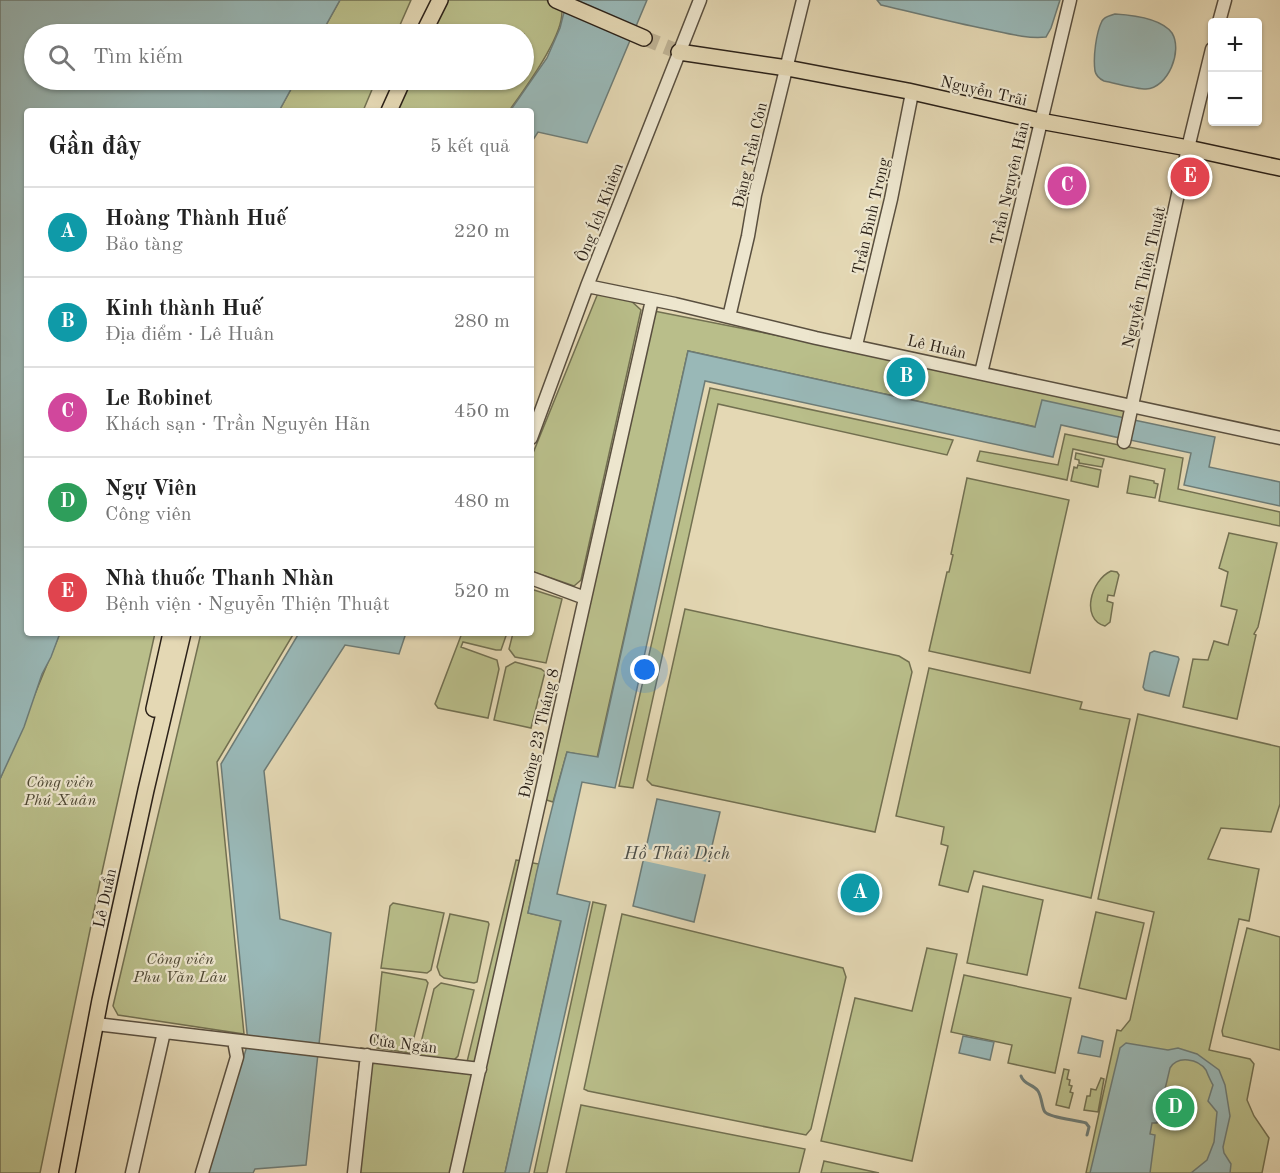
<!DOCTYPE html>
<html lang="vi">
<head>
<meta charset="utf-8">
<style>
  body { margin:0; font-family:"Old Standard TT",serif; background:#f6f6f6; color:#222 }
  .controls { position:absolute; right:18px; top:18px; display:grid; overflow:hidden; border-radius:6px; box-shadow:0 2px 4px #0004 }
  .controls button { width:54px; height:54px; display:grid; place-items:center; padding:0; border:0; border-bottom:2px solid #e0e0e0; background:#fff; color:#222; font:30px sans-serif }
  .you { position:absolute; left:645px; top:670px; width:21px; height:21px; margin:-15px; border:4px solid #fff; border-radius:50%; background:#1a73e8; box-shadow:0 0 0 9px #1a73e833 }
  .badge { display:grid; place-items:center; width:39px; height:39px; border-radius:50%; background:#8f2418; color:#fff; font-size:20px; font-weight:700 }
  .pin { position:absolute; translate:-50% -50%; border:3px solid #fff; box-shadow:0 2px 6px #0006 }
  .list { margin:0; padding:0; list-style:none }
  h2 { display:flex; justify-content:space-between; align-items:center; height:78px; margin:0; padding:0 24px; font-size:26px }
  h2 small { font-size:20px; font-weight:400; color:#767676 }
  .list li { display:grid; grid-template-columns:39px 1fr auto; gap:18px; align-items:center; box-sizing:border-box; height:90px; padding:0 24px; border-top:2px solid #e0e0e0 }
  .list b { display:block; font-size:22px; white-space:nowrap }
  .list p { margin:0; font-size:20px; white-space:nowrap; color:#767676 }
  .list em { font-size:20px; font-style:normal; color:#767676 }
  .icon { flex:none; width:33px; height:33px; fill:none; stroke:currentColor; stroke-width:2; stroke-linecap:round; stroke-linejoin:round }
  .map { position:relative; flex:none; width:1280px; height:1173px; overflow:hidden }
  .search { position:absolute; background:#fff; box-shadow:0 2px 4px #0004; left:24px; top:24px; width:510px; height:66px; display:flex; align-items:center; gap:15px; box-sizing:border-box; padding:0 21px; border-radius:33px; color:#767676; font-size:22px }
  .panel { position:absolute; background:#fff; box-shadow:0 2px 4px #0004; left:24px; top:108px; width:510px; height:528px; border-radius:6px }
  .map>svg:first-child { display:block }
  .green { fill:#b9be8a; stroke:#727051; stroke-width:1.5 }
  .water { fill:#99b8b7; stroke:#6d7c77; stroke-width:1.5 }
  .pier { fill:#e4d8b4 }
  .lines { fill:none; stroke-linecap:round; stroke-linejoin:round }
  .stream { stroke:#6d7c77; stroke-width:3 }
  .major-tunnel { stroke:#bfb395; stroke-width:15; stroke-dasharray:15 8; stroke-linecap:butt }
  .minor-casing { stroke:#594f3f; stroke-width:15 }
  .major-casing { stroke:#2b2118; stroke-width:18 }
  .minor { stroke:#ede6ce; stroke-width:12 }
  .major { stroke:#e4d8b4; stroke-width:15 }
  .labels { text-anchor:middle; stroke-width:4.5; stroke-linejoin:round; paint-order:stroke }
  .street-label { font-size:16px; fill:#2b2118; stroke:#ede6ce }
  .park-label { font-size:16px; font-style:italic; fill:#4e4834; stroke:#ede6ce }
  .water-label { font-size:18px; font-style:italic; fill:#4c4e48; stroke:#ede6ce }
</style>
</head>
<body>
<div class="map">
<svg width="1280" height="1173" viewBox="0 0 1280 1173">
  <rect width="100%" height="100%" fill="#e4d8b4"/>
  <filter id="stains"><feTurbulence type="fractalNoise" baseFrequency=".00333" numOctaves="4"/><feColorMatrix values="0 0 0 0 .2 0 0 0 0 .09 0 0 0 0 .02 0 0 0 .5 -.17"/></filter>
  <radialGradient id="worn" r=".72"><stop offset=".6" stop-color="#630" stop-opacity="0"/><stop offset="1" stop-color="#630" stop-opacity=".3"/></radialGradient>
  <path class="green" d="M 340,0 L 411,0 L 396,34 L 321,34 Z
    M 446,0 L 546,0 L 561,6 C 569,30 523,91 509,111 L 396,111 L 410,80 L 524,80 L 524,34 L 430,34 Z
    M 296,80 L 376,80 L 363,111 L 279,111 Z
    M 598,293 L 630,300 L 641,310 L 581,580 L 574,586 L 531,571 L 531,458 Z
    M 649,310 L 1127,405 L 1125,418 L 1036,427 L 688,351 L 597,758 L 567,752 L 553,802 L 540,798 Z
    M 710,388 L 953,440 L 947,455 L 718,404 L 633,788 L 619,786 Z
    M 1065,434 L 1183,458 L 1178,489 L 1280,512 L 1280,526 L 1159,501 L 1165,469 L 1073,449 L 1067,480 L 977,461 L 980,451 L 1058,465 Z
    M 1076,453 L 1104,459 L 1102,467 L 1079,463 L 1079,460 L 1075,459 Z
    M 1078,465 L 1101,470 L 1098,487 L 1071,481 L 1074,467 L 1077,468 Z
    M 1130,476 L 1154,481 L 1154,483 L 1158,484 L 1155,498 L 1127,493 Z
    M 967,478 L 1069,500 L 1030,673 L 929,651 L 947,572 L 949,572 L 953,555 L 951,554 Z
    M 1229,533 L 1277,543 L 1258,627 L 1254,634 L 1256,635 L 1237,719 L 1183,707 L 1193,659 L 1208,660 L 1214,641 L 1228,645 L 1237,610 L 1221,606 L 1228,572 L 1219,568 Z
    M 1111,571 L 1117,572 L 1119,575 L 1114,596 L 1108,595 L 1107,601 L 1113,603 L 1110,622 L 1105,626 C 1080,619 1091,580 1111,571 Z
    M 531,589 L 562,599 L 546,663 L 515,657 L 509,649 L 513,633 L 531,633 Z
    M 685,609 L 899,656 L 909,662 L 912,672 L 875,832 L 652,785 L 647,780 Z
    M 60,633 L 155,633 L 102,872 L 40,1173 L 0,1173 L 0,779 Z
    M 201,633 L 294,633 L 217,762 L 244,1034 L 118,1015 L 113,1006 Z
    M 462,633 L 507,633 L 501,650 L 496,650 L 463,642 L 461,647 L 497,660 L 499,669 L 488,718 L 438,708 L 435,704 Z
    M 515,662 L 541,669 L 545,672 L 531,728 L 494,720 L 506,667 Z
    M 929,668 L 1082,702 L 1080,709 L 1130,719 L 1091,898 L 974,871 L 968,892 L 939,885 L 948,846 L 941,844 L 944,827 L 896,816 Z
    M 1138,714 L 1280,747 L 1280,804 L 1271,832 L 1221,828 L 1208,859 L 1259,869 L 1249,921 L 1239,919 L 1209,1050 L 1250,1059 L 1254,1064 L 1247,1100 L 1254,1116 L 1269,1138 L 1262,1173 L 1086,1173 L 1117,1030 L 1121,1031 L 1130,1020 L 1154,912 L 1098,899 Z
    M 516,860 L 539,864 L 528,913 L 561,920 L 505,1173 L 348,1173 L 361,1048 L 415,1058 L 467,1062 Z
    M 983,886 L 1043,900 L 1027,975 L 967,963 Z
    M 593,902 L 606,905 L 547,1173 L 534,1173 Z
    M 393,903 L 444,913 L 431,970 L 427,973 L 381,968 L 390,906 Z
    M 1096,912 L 1144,923 L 1126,999 L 1079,988 Z
    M 450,914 L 488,922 L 489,924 L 477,982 L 474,983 L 444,978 L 440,975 L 437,967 Z
    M 622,914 L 843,968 L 846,977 L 811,1129 L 806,1135 L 588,1091 L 584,1089 Z
    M 1247,928 L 1280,937 L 1280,1050 L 1223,1036 L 1222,1031 Z
    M 927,948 L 957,954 L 912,1161 L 821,1141 L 855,998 L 912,1011 Z
    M 382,972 L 426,980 L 428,983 L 410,1053 L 377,1048 L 374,1045 Z
    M 964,975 L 1071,998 L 1055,1073 L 1008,1063 L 1012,1045 L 951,1032 Z
    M 441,983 L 474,990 L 458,1056 L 453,1061 L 419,1057 L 419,1051 L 434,989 Z
    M 1064,1069 L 1069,1070 L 1067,1079 L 1070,1080 L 1069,1085 L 1072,1086 L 1070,1092 L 1073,1093 L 1069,1108 L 1056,1105 Z
    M 1101,1078 L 1104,1079 L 1098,1112 L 1084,1110 L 1087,1096 L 1090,1096 L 1091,1089 L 1096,1090 Z
    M 581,1105 L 805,1149 L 799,1173 L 566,1173 Z
    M 824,1161 L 879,1173 L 821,1173 Z"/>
  <path class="water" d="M 0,0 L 340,0 L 321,34 L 34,34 L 34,80 L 296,80 L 279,111 L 27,111 L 27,633 L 60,633 L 51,657 L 42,674 L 24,727 L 0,779 Z
    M 567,0 L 647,0 L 587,143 L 538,132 L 531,143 L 531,111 L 510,111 L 547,58 L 560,28 Z
    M 877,0 L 1060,0 L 1051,28 L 1046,37 C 1026,39 1006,33 986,29 C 951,22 916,13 881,5 Z
    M 1115,14 C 1132,15 1161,18 1172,33 C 1183,51 1168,88 1146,89 C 1136,89 1115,83 1104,81 C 1100,79 1096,76 1095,71 C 1093,57 1096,33 1102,21 C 1105,16 1110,16 1115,14 Z
    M 688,351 L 1035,427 L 1042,400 L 1125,418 L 1120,438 L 1061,425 L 1053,457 L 705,381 L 615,788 L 582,782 L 557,894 L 590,902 L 529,1173 L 505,1173 L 561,921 L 528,913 C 539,859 552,805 567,752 L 598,757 Z
    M 1134,420 L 1215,437 L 1209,467 L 1280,482 L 1280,506 L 1184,485 L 1191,453 L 1130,440 Z
    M 299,633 L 406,633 L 399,654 L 345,645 L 264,771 L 280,919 L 331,933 L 306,1165 L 255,1169 L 253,1173 L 207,1173 L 248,1043 L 221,764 Z
    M 1154,651 L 1178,657 L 1179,659 L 1169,696 L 1145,690 L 1143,687 L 1150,653 Z
    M 657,799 L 720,812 L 694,922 L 633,906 Z
    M 963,1036 L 994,1042 L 990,1060 L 959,1053 Z
    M 1082,1036 L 1103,1041 L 1100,1057 L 1078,1053 Z
    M 1126,1043 L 1168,1050 L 1178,1048 L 1197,1054 L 1219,1070 L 1225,1085 L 1230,1116 L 1223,1147 L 1224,1153 L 1231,1164 L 1230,1173 C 1216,1173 1205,1173 1191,1173 L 1207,1160 L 1214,1142 L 1217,1112 L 1208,1101 L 1213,1085 C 1210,1080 1208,1075 1206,1070 C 1198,1059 1178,1055 1170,1068 L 1157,1123 L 1152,1123 L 1150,1134 L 1155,1135 L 1150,1173 L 1090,1173 L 1120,1048 Z"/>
  <path class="pier" d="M 643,848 L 711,863 L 708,875 L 640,860 Z"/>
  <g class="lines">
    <path class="stream" d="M 1021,1076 C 1024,1085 1033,1084 1038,1091 C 1042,1097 1042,1109 1045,1112 C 1050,1118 1077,1120 1086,1123 L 1089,1127 L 1087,1135"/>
    <path class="major-tunnel" d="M 644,38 L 679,52"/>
    <defs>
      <path id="minor" d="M 1219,22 L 1225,0
        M 587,286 L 675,304 L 816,338 L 1280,438
        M 729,317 L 748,236 L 755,195 L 803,0
        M 856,345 L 891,199 L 912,93
        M 981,373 L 1070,0
        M 531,438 L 587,286 L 700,0
        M 1124,442 L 1188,148 L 1212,49
        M 531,578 L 585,598
        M 96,1024 L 480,1069
        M 132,1173 L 164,1032
        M 202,1173 L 237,1057 L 234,1041
        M 354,1173 L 367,1055
        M 456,1173 L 652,300"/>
      <path id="major" d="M 556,0 L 644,38
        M 423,34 L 440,0
        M 679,52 L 787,68 L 908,91 L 1040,121 L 1188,148 L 1280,168
        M 389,111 L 403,80
        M 154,709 L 171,633
        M 67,1173 L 100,1000 L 146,790 L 183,633"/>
    </defs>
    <use href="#minor" class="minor-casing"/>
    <use href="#major" class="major-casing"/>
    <use href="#minor" class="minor"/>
    <use href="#major" class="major"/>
  </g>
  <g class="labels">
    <g class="street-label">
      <text transform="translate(984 90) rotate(13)" y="6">Nguyễn Trãi</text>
      <text transform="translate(749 155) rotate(-77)" y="6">Đặng Trần Côn</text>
      <text transform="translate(1009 183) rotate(-77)" y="6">Trần Nguyên Hãn</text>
      <text transform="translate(599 212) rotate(-69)" y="6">Ông Ích Khiêm</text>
      <text transform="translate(870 216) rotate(-77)" y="6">Trần Bình Trọng</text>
      <text transform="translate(1143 277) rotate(-77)" y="6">Nguyễn Thiện Thuật</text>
      <text transform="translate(937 346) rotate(13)" y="6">Lê Huân</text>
      <text transform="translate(538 733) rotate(-77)" y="6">Đường 23 Tháng 8</text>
      <text transform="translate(104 898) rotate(-78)" y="6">Lê Duẩn</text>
      <text transform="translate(403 1043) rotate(7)" y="6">Cửa Ngăn</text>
    </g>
    <g class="park-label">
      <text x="60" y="787">Công viên<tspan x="60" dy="18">Phú Xuân</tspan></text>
      <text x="180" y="964">Công viên<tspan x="180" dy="18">Phu Văn Lâu</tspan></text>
    </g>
    <g class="water-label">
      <text x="677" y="859">Hồ Thái Dịch</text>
    </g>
  </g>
  <rect width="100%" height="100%" filter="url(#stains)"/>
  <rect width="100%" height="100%" fill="url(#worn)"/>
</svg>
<div class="controls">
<button>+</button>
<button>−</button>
</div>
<div class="you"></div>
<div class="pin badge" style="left:860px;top:893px;background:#0f9aa8">A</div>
<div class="pin badge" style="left:906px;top:377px;background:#0f9aa8">B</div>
<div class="pin badge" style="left:1067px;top:186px;background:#d1479c">C</div>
<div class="pin badge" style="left:1175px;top:1108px;background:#2e9e5b">D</div>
<div class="pin badge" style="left:1190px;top:177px;background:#e0444e">E</div>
<div class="search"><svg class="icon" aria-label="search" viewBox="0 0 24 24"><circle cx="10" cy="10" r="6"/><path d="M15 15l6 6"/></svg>Tìm kiếm</div>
<section class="panel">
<h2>Gần đây<small>5 kết quả</small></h2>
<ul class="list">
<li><span class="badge" style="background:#0f9aa8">A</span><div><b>Hoàng Thành Huế</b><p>Bảo tàng</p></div><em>220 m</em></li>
<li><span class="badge" style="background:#0f9aa8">B</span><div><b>Kinh thành Huế</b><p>Địa điểm · Lê Huân</p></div><em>280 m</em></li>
<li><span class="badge" style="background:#d1479c">C</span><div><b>Le Robinet</b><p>Khách sạn · Trần Nguyên Hãn</p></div><em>450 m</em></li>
<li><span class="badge" style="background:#2e9e5b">D</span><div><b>Ngự Viên</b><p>Công viên</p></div><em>480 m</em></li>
<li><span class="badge" style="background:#e0444e">E</span><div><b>Nhà thuốc Thanh Nhàn</b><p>Bệnh viện · Nguyễn Thiện Thuật</p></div><em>520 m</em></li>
</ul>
</section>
</div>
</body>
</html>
